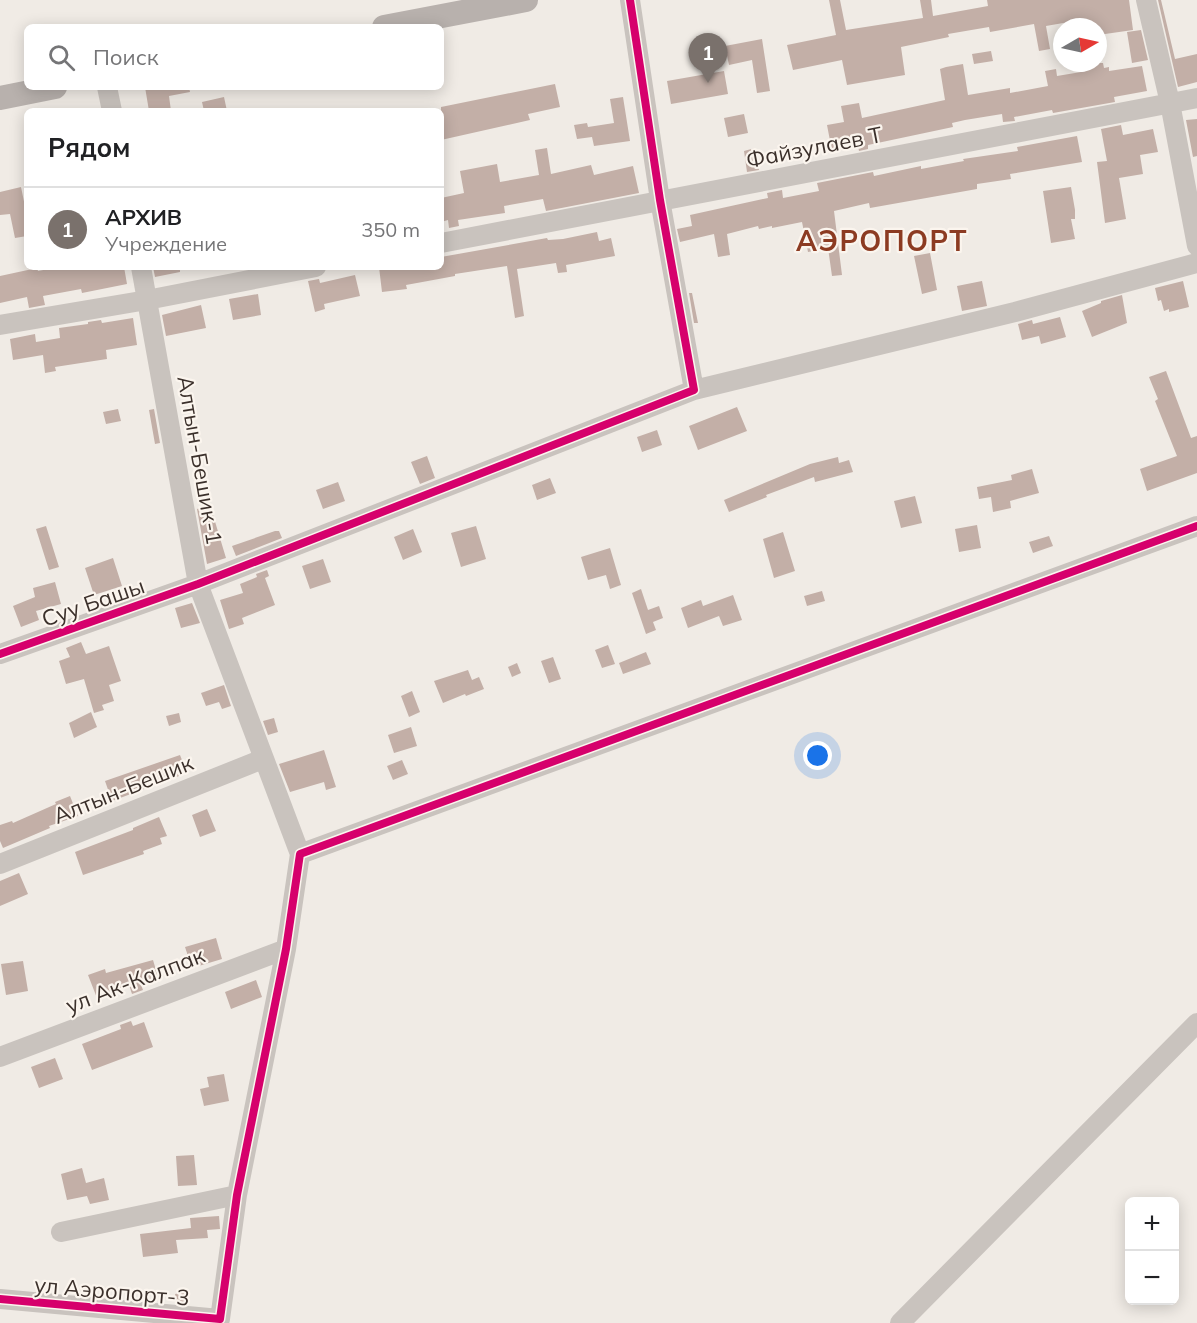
<!DOCTYPE html>
<html lang="ru">
<head>
<meta charset="utf-8">
<style>
  body { margin:0; font-family:Mulish,sans-serif; background:#f6f6f6; color:#202124 }
  .controls { position:absolute; right:18px; bottom:18px; display:grid; overflow:hidden; border-radius:9px; box-shadow:0 3px 15px #0003 }
  .controls button { width:54px; height:54px; display:grid; place-items:center; padding:0; border:0; border-bottom:2px solid #e0e0e0; background:#fff; color:#202124; font:30px sans-serif }
  .compass { position:absolute; left:1053px; top:18px; width:54px; height:54px; border-radius:50%; background:#fff; box-shadow:0 3px 15px #0003; rotate:81deg }
  .you { position:absolute; left:818px; top:756px; width:21px; height:21px; margin:-15px; border:4px solid #fff; border-radius:50%; background:#1a73e8; box-shadow:0 0 0 9px #1a73e833 }
  .badge { display:grid; place-items:center; width:39px; height:39px; border-radius:50%; background:#7a716c; color:#fff; font-size:20px; font-weight:700 }
  .pin { position:absolute; translate:-50% -50px; filter:drop-shadow(0 2px 3px #0008) }
  .pin::after { content:''; position:absolute; top:32px; width:21px; height:18px; background:inherit; clip-path:polygon(0 0,100% 0,50% 100%) }
  .list { margin:0; padding:0; list-style:none }
  h2 { display:flex; justify-content:space-between; align-items:center; height:78px; margin:0; padding:0 24px; font-size:26px }
  h2 small { font-size:20px; font-weight:400; color:#757577 }
  .list li { display:grid; grid-template-columns:39px 1fr auto; gap:18px; align-items:center; box-sizing:border-box; height:84px; padding:0 24px; border-top:2px solid #e0e0e0 }
  .list b { display:block; font-size:22px; white-space:nowrap }
  .list p { margin:0; font-size:20px; white-space:nowrap; color:#757577 }
  .list em { font-size:20px; font-style:normal; color:#757577 }
  .icon { flex:none; width:33px; height:33px; fill:none; stroke:currentColor; stroke-width:2; stroke-linecap:round; stroke-linejoin:round }
  .map { position:relative; flex:none; width:1197px; height:1323px; overflow:hidden }
  .search { position:absolute; background:#fff; box-shadow:0 3px 15px #0003; left:24px; top:24px; width:420px; height:66px; display:flex; align-items:center; gap:15px; box-sizing:border-box; padding:0 21px; border-radius:9px; color:#757577; font-size:22px }
  .panel { position:absolute; background:#fff; box-shadow:0 3px 15px #0003; left:24px; top:108px; width:420px; height:162px; border-radius:9px }
  .map>svg:first-child { display:block }
  .building { fill:#c3afa7 }
  .lines { fill:none; stroke-linecap:round; stroke-linejoin:round }
  .minor { stroke:#c9c3be; stroke-width:20 }
  .major { stroke:#b8b1ad; stroke-width:24 }
  .cycleway-casing { stroke:#fbf5ee; stroke-width:11 }
  .cycleway { stroke:#d6006c; stroke-width:8 }
  .labels { text-anchor:middle; stroke-width:4.5; stroke-linejoin:round; paint-order:stroke }
  .street-label { font-size:22px; fill:#3b302b; stroke:#fbf5ee }
  .district-label { font-size:28px; font-weight:bold; letter-spacing:1.5px; fill:#8c3b22; stroke:#fbf5ee }
</style>
</head>
<body>
<div class="map">
<svg width="1197" height="1323" viewBox="0 0 1197 1323">
  <rect width="100%" height="100%" fill="#f0ebe5"/>
  <path class="building" d="M 829,0 L 840,0 L 846,30 L 923,18 L 920,0 L 931,0 L 933,16 L 988,6 L 987,0 L 1129,0 L 1133,30 L 1098,35 L 1098,27 L 1087,27 L 1086,19 L 1046,26 L 1050,49 L 1039,51 L 1034,24 L 990,32 L 989,27 L 948,34 L 949,37 L 901,47 L 905,75 L 847,85 L 842,60 L 793,70 L 787,45 L 836,35 Z
    M 1158,0 L 1161,0 L 1175,59 L 1197,54 L 1197,82 L 1178,87 Z
    M 1141,30 L 1148,60 L 1132,63 L 1127,32 Z
    M 762,39 L 770,91 L 757,93 L 752,60 L 729,65 L 725,46 Z
    M 991,51 L 993,61 L 974,64 L 972,54 Z
    M 1079,63 L 1103,63 L 1104,68 L 1109,67 L 1109,71 L 1142,66 L 1147,91 L 1114,97 L 1115,102 L 1053,113 L 1052,110 L 1014,117 L 1015,121 L 1003,122 L 1002,114 L 965,120 L 952,123 L 953,127 L 868,145 L 868,149 L 859,151 L 858,146 L 832,151 L 827,125 L 844,122 L 841,106 L 859,103 L 862,118 L 945,100 L 940,69 L 946,67 L 963,64 L 968,95 L 1010,88 L 1010,93 L 1048,86 L 1045,71 L 1056,69 L 1057,76 L 1081,72 Z
    M 724,71 L 728,94 L 671,104 L 667,81 Z
    M 555,84 L 560,107 L 528,114 L 530,120 L 441,140 L 441,107 Z
    M 145,87 L 189,87 L 190,92 L 169,96 L 171,111 L 149,111 Z
    M 224,97 L 227,111 L 204,111 L 202,102 Z
    M 623,97 L 630,141 L 594,146 L 592,137 L 577,139 L 574,125 L 587,123 L 588,127 L 614,123 L 610,99 Z
    M 744,114 L 748,133 L 728,137 L 724,118 Z
    M 1197,119 L 1197,156 L 1193,157 L 1186,120 Z
    M 1121,125 L 1123,135 L 1153,129 L 1158,152 L 1140,155 L 1143,174 L 1119,178 L 1126,219 L 1105,223 L 1097,162 L 1107,161 L 1101,129 Z
    M 1077,136 L 1082,162 L 1010,174 L 1011,179 L 977,184 L 977,189 L 870,208 L 869,203 L 834,211 L 842,275 L 832,276 L 828,248 L 808,252 L 802,222 L 772,228 L 772,226 L 759,229 L 758,226 L 727,234 L 730,255 L 718,257 L 714,234 L 680,242 L 677,229 L 692,226 L 690,215 L 768,198 L 767,193 L 782,190 L 783,198 L 819,191 L 817,183 L 873,172 L 874,176 L 921,166 L 921,169 L 964,161 L 963,159 L 1018,151 L 1017,147 Z
    M 547,148 L 551,174 L 591,165 L 594,175 L 633,166 L 639,193 L 546,211 L 543,199 L 504,206 L 505,213 L 458,220 L 459,226 L 449,228 L 448,220 L 441,222 L 441,198 L 464,193 L 460,171 L 497,164 L 500,182 L 539,175 L 535,150 Z
    M 755,148 L 759,170 L 747,172 L 744,151 Z
    M 21,187 L 27,216 L 27,223 L 25,224 L 27,236 L 15,238 L 10,214 L 0,215 L 0,192 Z
    M 1071,187 L 1075,210 L 1075,219 L 1071,219 L 1075,239 L 1051,243 L 1043,191 Z
    M 597,232 L 599,241 L 611,238 L 615,256 L 566,265 L 567,272 L 558,273 L 556,263 L 517,269 L 524,316 L 515,318 L 507,266 L 455,274 L 455,276 L 406,285 L 407,289 L 382,292 L 379,267 L 441,267 L 441,257 L 547,238 L 548,240 L 563,239 Z
    M 930,253 L 937,290 L 922,294 L 914,256 Z
    M 59,267 L 124,267 L 127,284 L 82,293 L 81,289 L 43,296 L 45,305 L 29,308 L 27,297 L 0,303 L 0,276 L 37,268 L 38,271 Z
    M 153,267 L 180,267 L 180,272 L 155,277 Z
    M 355,275 L 360,296 L 324,304 L 325,309 L 315,312 L 308,281 L 319,279 L 320,283 Z
    M 982,281 L 987,306 L 962,311 L 957,286 Z
    M 1183,281 L 1189,307 L 1169,312 L 1169,309 L 1164,311 L 1161,300 L 1158,301 L 1155,288 Z
    M 689,293 L 692,293 L 698,323 L 694,323 Z
    M 258,294 L 261,315 L 233,320 L 229,299 Z
    M 1122,295 L 1127,323 L 1092,337 L 1082,311 L 1101,303 L 1101,301 Z
    M 201,305 L 206,328 L 166,336 L 162,315 Z
    M 1060,317 L 1066,337 L 1041,344 L 1039,336 L 1022,340 L 1018,324 L 1032,320 L 1033,324 Z
    M 133,318 L 137,345 L 106,350 L 107,359 L 55,367 L 56,371 L 45,373 L 43,355 L 13,360 L 10,339 L 35,334 L 36,342 L 60,338 L 59,328 L 88,324 L 88,322 L 101,320 L 102,323 Z
    M 1166,371 L 1191,438 L 1197,436 L 1197,473 L 1147,491 L 1140,469 L 1177,456 L 1155,401 L 1158,399 L 1149,377 Z
    M 737,407 L 747,431 L 698,450 L 689,426 Z
    M 118,409 L 121,421 L 106,424 L 103,412 Z
    M 154,409 L 160,443 L 155,444 L 149,410 Z
    M 657,430 L 662,445 L 642,452 L 637,437 Z
    M 427,456 L 435,478 L 420,484 L 411,462 Z
    M 838,457 L 839,463 L 849,460 L 853,472 L 815,482 L 814,477 L 766,495 L 767,497 L 729,512 L 724,500 L 810,464 Z
    M 1032,469 L 1039,493 L 1010,501 L 1011,508 L 993,512 L 991,497 L 979,499 L 977,487 L 1012,480 L 1011,475 Z
    M 550,478 L 556,493 L 537,500 L 532,485 Z
    M 338,482 L 345,501 L 323,509 L 316,490 Z
    M 915,496 L 922,523 L 901,528 L 894,501 Z
    M 210,505 L 226,558 L 207,564 L 197,509 Z
    M 977,525 L 981,548 L 959,552 L 955,529 Z
    M 46,526 L 59,567 L 49,570 L 36,529 Z
    M 476,526 L 486,559 L 461,567 L 451,533 Z
    M 413,529 L 422,552 L 403,560 L 394,537 Z
    M 275,531 L 279,531 L 282,538 L 236,556 L 232,546 Z
    M 783,532 L 795,571 L 774,578 L 763,539 Z
    M 1049,536 L 1053,546 L 1033,553 L 1029,542 Z
    M 610,548 L 621,585 L 610,589 L 606,575 L 588,580 L 581,557 Z
    M 113,558 L 122,586 L 94,595 L 85,568 Z
    M 323,559 L 331,582 L 310,589 L 302,566 Z
    M 267,570 L 269,576 L 265,578 L 275,605 L 242,618 L 244,624 L 229,629 L 220,600 L 243,593 L 240,584 L 257,577 L 256,574 Z
    M 55,582 L 61,604 L 36,611 L 39,620 L 21,627 L 13,606 L 35,597 L 33,588 Z
    M 641,589 L 648,610 L 659,606 L 663,618 L 653,622 L 656,630 L 646,634 L 632,593 Z
    M 822,591 L 825,601 L 807,606 L 804,596 Z
    M 733,595 L 742,620 L 723,626 L 719,616 L 688,628 L 681,608 L 701,600 L 703,606 Z
    M 192,603 L 200,623 L 181,628 L 175,608 Z
    M 81,642 L 86,654 L 109,646 L 121,681 L 109,685 L 114,701 L 102,705 L 104,710 L 94,713 L 84,679 L 66,684 L 59,661 L 70,657 L 66,648 Z
    M 608,645 L 615,664 L 602,668 L 595,650 Z
    M 646,652 L 651,664 L 623,674 L 619,663 Z
    M 553,657 L 561,679 L 549,683 L 541,661 Z
    M 517,663 L 521,673 L 512,677 L 508,667 Z
    M 468,670 L 472,680 L 479,677 L 484,689 L 466,696 L 465,694 L 443,703 L 434,681 Z
    M 224,685 L 231,706 L 222,709 L 219,702 L 206,706 L 201,693 Z
    M 412,691 L 420,712 L 409,717 L 401,696 Z
    M 91,712 L 97,727 L 74,738 L 69,723 Z
    M 179,713 L 181,722 L 169,726 L 166,716 Z
    M 274,718 L 278,732 L 268,735 L 263,721 Z
    M 411,727 L 417,746 L 394,753 L 388,735 Z
    M 324,750 L 336,787 L 326,790 L 324,782 L 290,792 L 279,764 Z
    M 180,755 L 187,773 L 112,801 L 105,781 Z
    M 402,760 L 408,774 L 393,780 L 387,766 Z
    M 70,796 L 78,816 L 49,826 L 50,828 L 3,848 L 0,841 L 0,825 L 12,821 L 13,823 L 56,804 L 55,802 Z
    M 207,809 L 216,831 L 200,837 L 192,815 Z
    M 159,817 L 167,836 L 160,838 L 162,844 L 143,851 L 144,854 L 83,875 L 75,852 L 133,830 L 133,828 Z
    M 19,873 L 28,894 L 0,906 L 0,881 Z
    M 216,938 L 222,959 L 192,968 L 185,947 Z
    M 153,960 L 159,980 L 141,985 L 143,990 L 132,994 L 129,985 L 97,998 L 88,975 L 105,969 L 106,973 Z
    M 23,961 L 28,991 L 6,995 L 1,964 Z
    M 256,980 L 262,997 L 231,1009 L 225,992 Z
    M 131,1021 L 133,1026 L 144,1022 L 153,1047 L 92,1070 L 82,1044 L 121,1029 L 120,1025 Z
    M 55,1058 L 63,1079 L 39,1088 L 31,1067 Z
    M 224,1074 L 229,1101 L 204,1106 L 200,1089 L 209,1087 L 207,1077 Z
    M 194,1155 L 197,1185 L 178,1186 L 176,1156 Z
    M 82,1168 L 86,1183 L 104,1178 L 109,1200 L 90,1204 L 87,1196 L 67,1200 L 61,1174 Z
    M 219,1216 L 220,1229 L 207,1230 L 208,1238 L 176,1240 L 178,1253 L 143,1257 L 140,1234 L 191,1228 L 190,1218 Z
    M 186,1292 L 188,1303 L 177,1303 L 175,1294 Z"/>
  <g class="lines">
    <path class="minor" d="M 1146,0 L 1170,103 L 1197,246
      M 107,87 L 112,111
      M 441,243 L 1197,98
      M 141,267 L 198,584 L 300,854
      M 0,325 L 147,300 L 316,267
      M 694,390 L 1015,312 L 1197,263
      M 0,654 L 198,584 L 694,390 L 660,200 L 630,0
      M 0,864 L 263,759
      M 0,1057 L 286,949
      M 61,1232 L 237,1195
      M 0,1299 L 220,1319 L 237,1195 L 286,949 L 300,854 L 1197,526
      M 900,1323 L 1197,1023"/>
    <path class="major" d="M 384,27 L 526,0
      M 0,98 L 55,87"/>
    <defs>
      <path id="cycleway" d="M 0,654 L 198,584 L 694,390 L 660,200 L 630,0
        M 0,1299 L 220,1319 L 237,1195 L 286,949 L 300,854 L 1197,526"/>
    </defs>
    <use href="#cycleway" class="cycleway-casing"/>
    <use href="#cycleway" class="cycleway"/>
  </g>
  <g class="labels">
    <g class="street-label">
      <text transform="translate(814 147) rotate(-11)" y="8">Файзулаев Т</text>
      <text transform="translate(200 460) rotate(80)" y="8">Алтын-Бешик-1</text>
      <text transform="translate(93 602) rotate(-19)" y="8">Суу Башы</text>
      <text transform="translate(123 789) rotate(-22)" y="8">Алтын-Бешик</text>
      <text transform="translate(135 980) rotate(-21)" y="8">ул Ак-Калпак</text>
      <text transform="translate(112 1291) rotate(5)" y="8">ул Аэропорт-3</text>
    </g>
    <g class="district-label">
      <text x="882" y="251">АЭРОПОРТ</text>
    </g>
  </g>
</svg>
<div class="controls">
<button>+</button>
<button>−</button>
</div>
<svg class="compass" viewBox="-18 -18 36 36"><path d="M0-13l5 13h-10z" fill="#e53935"/><path d="M0 13l5-13h-10z" fill="#757577"/></svg>
<div class="you"></div>
<div class="pin badge" style="left:708px;top:83px">1</div>
<div class="search"><svg class="icon" aria-label="search" viewBox="0 0 24 24"><circle cx="10" cy="10" r="6"/><path d="M15 15l6 6"/></svg>Поиск</div>
<section class="panel">
<h2>Рядом<small></small></h2>
<ul class="list">
<li><span class="badge">1</span><div><b>АРХИВ</b><p>Учреждение</p></div><em>350 m</em></li>
</ul>
</section>
</div>
</body>
</html>
